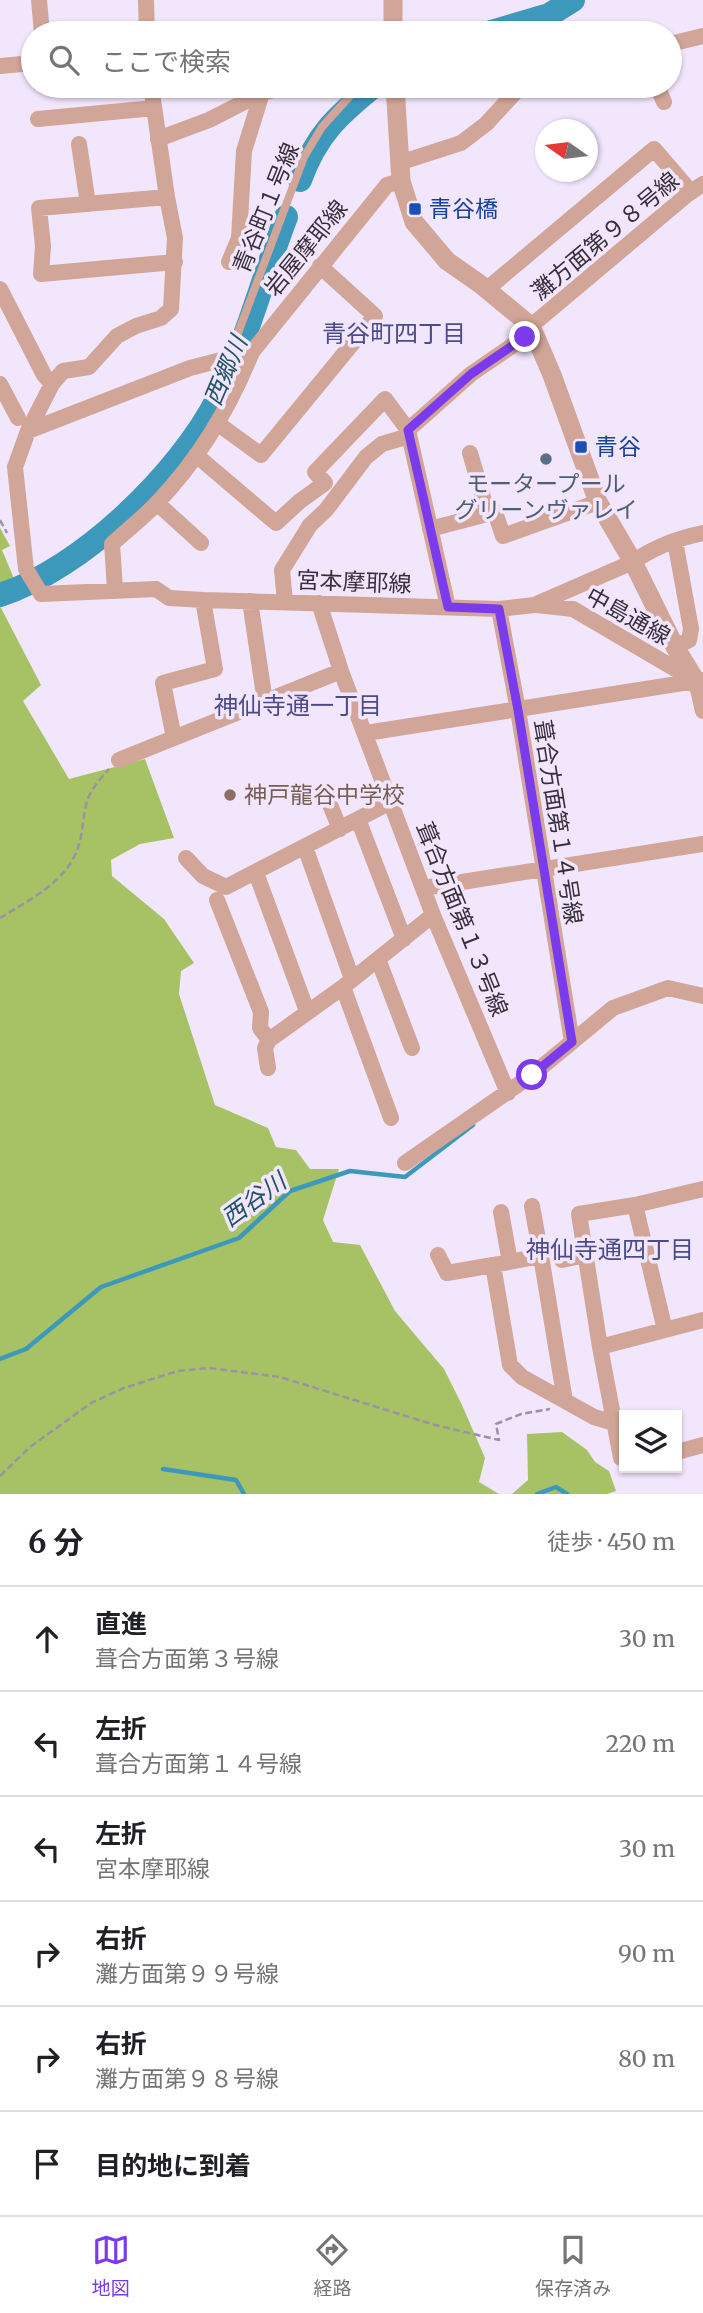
<!DOCTYPE html>
<html lang="ja">
<head>
<meta charset="utf-8">
<style>
  body { margin:0; font-family:Merriweather,"Noto Sans JP",serif; background:#f2f2f2; color:#202124 }
  .controls { position:absolute; right:21px; bottom:21px; display:grid; overflow:hidden; border-radius:0px; box-shadow:0 2px 5px #0004 }
  .controls button { width:63px; height:63px; display:grid; place-items:center; padding:0; border:0; border-bottom:2px solid #e0e0e0; background:#fff; color:#202124; font:35px sans-serif }
  .compass { position:absolute; left:535px; top:119px; width:63px; height:63px; border-radius:50%; background:#fff; box-shadow:0 2px 5px #0004; rotate:284deg }
  .stop { position:absolute; width:21px; height:21px; margin:-16px; border:5px solid #7c3aed; border-radius:50%; background:#fff }
  .stop.end { background:#7c3aed; border-color:#fff; box-shadow:0 2px 7px #0008 }
  .list { margin:0; padding:0; list-style:none }
  h2 { display:flex; justify-content:space-between; align-items:center; height:91px; margin:0; padding:0 28px; font-size:30px }
  h2 small { font-size:23px; font-weight:400; color:#757577 }
  .list li { display:grid; grid-template-columns:46px 1fr auto; gap:21px; align-items:center; box-sizing:border-box; height:105px; padding:0 28px; border-top:2px solid #e0e0e0 }
  .list b { display:block; font-size:26px; white-space:nowrap }
  .list p { margin:0; font-size:23px; white-space:nowrap; color:#757577 }
  .list em { font-size:23px; font-style:normal; color:#757577 }
  .icon { flex:none; width:38px; height:38px; fill:none; stroke:currentColor; stroke-width:2; stroke-linecap:round; stroke-linejoin:round }
  .map { position:relative; flex:none; width:703px; height:1494px; overflow:hidden }
  .search { position:absolute; background:#fff; box-shadow:0 2px 5px #0004; left:21px; right:21px; top:21px; height:77px; display:flex; align-items:center; gap:18px; box-sizing:border-box; padding:0 24px; border-radius:38px; color:#757577; font-size:26px }
  .sheet { height:721px; background:#fff }
  nav { display:flex; justify-content:space-around; align-items:center; box-sizing:border-box; height:98px; border-top:2px solid #e0e0e0; background:#fff; font-size:19px; color:#757577 }
  nav a { display:grid; justify-items:center; gap:4px }
  nav .on { color:#7c3aed }
  .map>svg:first-child { display:block }
  .forest { fill:#a6c265 }
  .lines { fill:none; stroke-linecap:round; stroke-linejoin:round }
  .stream { stroke:#3d99bb; stroke-width:4.5 }
  .river { stroke:#3d99bb; stroke-width:24 }
  .path { stroke:#9b92a2; stroke-width:2.5; stroke-dasharray:7 3.5; stroke-linecap:butt }
  .service { stroke:#d1a597; stroke-width:8 }
  .minor { stroke:#d1a597; stroke-width:16 }
  .tertiary { stroke:#d1a597; stroke-width:19 }
  .route { stroke:#7c3aed; stroke-width:9 }
  .transit-dot { fill:#1a4fb4; stroke:#f2e6fc; stroke-width:2.5 }
  .service-dot { fill:#5c6f8a; stroke:#f2e6fc; stroke-width:2.5 }
  .education-dot { fill:#8d6e63; stroke:#f2e6fc; stroke-width:2.5 }
  .labels { text-anchor:middle; stroke-width:7; stroke-linejoin:round; paint-order:stroke }
  .street-label { font-size:23px; fill:#36303a; stroke:#f2e6fc }
  .transit-label { font-size:23px; fill:#164399; stroke:#f2e6fc; text-anchor:start }
  .service-label { font-size:23px; fill:#4e5e75; stroke:#f2e6fc }
  .education-label { font-size:23px; fill:#785e54; stroke:#f2e6fc; text-anchor:start }
  .neighbourhood-label { font-size:24px; fill:#4a4b89; stroke:#f2e6fc }
  .water-label { font-size:24px; font-style:italic; fill:#215266; stroke:#f2e6fc }
</style>
</head>
<body>
<div class="map">
<svg width="703" height="1494" viewBox="0 0 703 1494">
  <rect width="100%" height="100%" fill="#f2e6fc"/>
  <path class="forest" d="M 0,528 L 10,546 L 2,550 L 15,581 L 0,601 Z
    M 0,606 L 41,685 L 23,701 L 69,779 L 145,759 L 174,838 L 140,844 L 111,860 L 112,876 L 164,919 L 194,963 L 181,971 L 179,994 L 215,1105 L 268,1128 L 276,1147 L 296,1150 L 310,1169 L 339,1169 L 323,1220 L 333,1242 L 360,1245 L 395,1311 L 444,1369 L 462,1405 L 485,1458 L 479,1482 L 499,1494 L 0,1494 Z
    M 562,1432 L 587,1450 L 595,1462 L 609,1471 L 616,1491 L 607,1494 L 512,1494 L 528,1480 L 527,1434 Z"/>
  <g class="lines">
    <path class="stream" d="M 0,1359 L 26,1349 L 101,1287 L 239,1238 L 290,1191 L 350,1171 L 405,1177 L 473,1125
      M 163,1469 L 236,1480 L 244,1494
      M 537,1494 L 556,1487 L 567,1494"/>
    <path class="river" d="M 488,33 L 549,15 L 573,0
      M 300,180 C 316,135 338,115 374,86
      M 0,595 C 82,569 180,473 218,398 C 247,341 263,277 286,217"/>
    <path class="path" d="M 0,520 L 7,533
      M 0,918 C 26,902 60,885 74,857 C 83,840 82,822 86,805 C 89,791 100,779 109,769
      M 0,1476 L 30,1447 L 91,1403 L 124,1388 L 178,1371 L 209,1368 L 280,1377 L 435,1425 L 499,1440 L 496,1424 L 521,1414 L 550,1409"/>
    <path class="service" d="M 229,357 L 304,157 L 322,127 L 359,86"/>
    <path class="minor" d="M 39,0 L 42,33
      M 146,0 L 147,33
      M 670,44 L 703,36
      M 0,66 L 33,63
      M 151,86 L 167,197 L 175,238 L 171,309 L 161,318 L 136,326 L 117,336 L 89,367 L 63,371 L 52,384 L 28,431 L 15,467 L 26,569 L 41,594 L 156,589 L 169,598 L 203,600 L 499,609 L 534,605 L 633,562 C 654,547 678,538 703,533
      M 657,86 L 664,102
      M 38,119 L 154,108
      M 158,139 L 209,120 L 262,93 L 290,86
      M 79,144 L 88,204
      M 399,163 L 461,143 L 486,124 L 521,86
      M 167,197 L 39,208 L 43,246 L 41,274 L 175,262
      M 229,262 L 239,238 L 244,151 L 262,93
      M 0,289 L 44,375 L 52,384
      M 487,289 L 654,149 L 691,192
      M 0,384 L 18,418
      M 217,423 L 261,455 L 375,316 L 320,266
      M 408,430 L 471,374 L 525,337 L 531,326 L 688,194 L 703,184
      M 28,431 L 190,368 L 252,352
      M 470,453 L 488,514
      M 196,455 L 276,523 L 300,501 L 325,483 L 315,472 L 385,399 L 408,430 L 448,607
      M 157,503 L 201,543
      M 430,529 L 495,512 L 503,536 L 598,502
      M 675,541 L 691,629 L 689,640 L 675,647
      M 115,589 L 112,544 C 127,530 143,518 157,503 C 198,460 230,407 252,352 L 387,185 L 401,181
      M 250,601 L 265,702
      M 285,602 L 282,570 L 310,525 L 326,510 L 366,457 L 382,444 L 409,436
      M 319,603 L 341,671 L 433,915 L 508,1093
      M 537,605 L 573,609 L 696,681 L 703,711
      M 499,609 L 518,710 L 572,1042
      M 366,733 L 703,680
      M 174,738 L 163,683 L 215,669 L 203,600
      M 119,760 L 341,671
      M 326,795 L 340,829
      M 358,819 L 404,939
      M 305,847 L 352,979
      M 186,858 L 203,876 L 226,887 L 391,802
      M 256,873 L 307,1011
      M 424,888 L 703,844
      M 217,900 L 261,1012 L 260,1028 L 269,1040
      M 378,959 L 412,1048
      M 343,987 L 391,1118
      M 268,1068 L 265,1048 L 269,1040 L 343,987 L 433,915
      M 405,1163 L 532,1075 L 613,1008 L 668,988 L 703,996
      M 635,1205 L 665,1330
      M 532,1206 L 541,1256
      M 501,1212 L 510,1262
      M 438,1255 L 447,1273 L 493,1265
      M 562,1260 L 586,1255
      M 600,1347 L 703,1320
      M 565,1401 L 541,1256 L 493,1265 L 510,1365 L 522,1377 L 594,1417 L 614,1423
      M 677,1452 L 703,1445
      M 624,1459 L 621,1458 L 600,1347 L 579,1214 L 635,1205 L 703,1189"/>
    <path class="tertiary" d="M 393,33 L 393,0
      M 395,86 L 401,181 L 414,222 L 447,261 L 480,284 L 531,326 L 552,375 L 598,502 L 633,562 L 675,647 L 696,681 L 703,687"/>
  </g>
  <g class="lines">
    <path class="route" d="M 525,337 L 471,374 L 408,430 L 448,607 L 499,609 L 518,710 L 572,1042 L 532,1075"/>
  </g>
  <g class="transit-dot">
    <rect x="408" y="202" width="14" height="14" rx="3.5"/>
    <rect x="574" y="440" width="14" height="14" rx="3.5"/>
  </g>
  <circle class="service-dot" cx="546" cy="459" r="7"/>
  <circle class="education-dot" cx="230" cy="795" r="7"/>
  <g class="labels">
    <g class="street-label">
      <text transform="translate(266 208) rotate(-68)" y="8">青谷町１号線</text>
      <text transform="translate(605 236) rotate(-40)" y="8">灘方面第９８号線</text>
      <text transform="translate(306 248) rotate(-51)" y="8">岩屋摩耶線</text>
      <text transform="translate(354 582) rotate(2)" y="8">宮本摩耶線</text>
      <text transform="translate(628 616) rotate(29)" y="8">中島通線</text>
      <text transform="translate(558 822) rotate(81)" y="8">葺合方面第１４号線</text>
      <text transform="translate(462 919) rotate(68)" y="8">葺合方面第１３号線</text>
    </g>
    <g class="transit-label">
      <text x="429" y="217">青谷橋</text>
      <text x="595" y="455">青谷</text>
    </g>
    <g class="service-label">
      <text x="546" y="492">モータープール<tspan x="546" dy="26">グリーンヴァレイ</tspan></text>
    </g>
    <g class="education-label">
      <text x="244" y="803">神戸龍谷中学校</text>
    </g>
    <g class="neighbourhood-label">
      <text x="394" y="342">青谷町四丁目</text>
      <text x="298" y="714">神仙寺通一丁目</text>
      <text x="610" y="1258">神仙寺通四丁目</text>
    </g>
    <g class="water-label">
      <text transform="translate(226 371) rotate(-67)" y="8">西郷川</text>
      <text transform="translate(254 1200) rotate(-36)" y="8">西谷川</text>
    </g>
  </g>
</svg>
<div class="controls">
<button><svg class="icon" aria-label="layers" viewBox="0 0 24 24"><path d="M12 4l9 5-9 5-9-5zM3 14l9 5 9-5"/></svg></button>
</div>
<svg class="compass" viewBox="-18 -18 36 36"><path d="M0-13l5 13h-10z" fill="#e53935"/><path d="M0 13l5-13h-10z" fill="#757577"/></svg>
<div class="stop" style="left:532px;top:1075px"></div>
<div class="stop end" style="left:525px;top:337px"></div>
<div class="search"><svg class="icon" aria-label="search" viewBox="0 0 24 24"><circle cx="10" cy="10" r="6"/><path d="M15 15l6 6"/></svg>ここで検索</div>
</div>
<section class="sheet">
<h2>6 分<small>徒歩 · 450 m</small></h2>
<ul class="list">
<li><svg class="icon" aria-label="ahead" viewBox="0 0 24 24"><path d="M12 20V5M6 11l6-6 6 6"/></svg><div><b>直進</b><p>葺合方面第３号線</p></div><em>30 m</em></li>
<li><svg class="icon" aria-label="left" viewBox="0 0 24 24"><path d="M17 20v-9H6M10 6l-5 5 5 5"/></svg><div><b>左折</b><p>葺合方面第１４号線</p></div><em>220 m</em></li>
<li><svg class="icon" aria-label="left" viewBox="0 0 24 24"><path d="M17 20v-9H6M10 6l-5 5 5 5"/></svg><div><b>左折</b><p>宮本摩耶線</p></div><em>30 m</em></li>
<li><svg class="icon" aria-label="right" viewBox="0 0 24 24"><path d="M7 20v-9h11M14 6l5 5-5 5"/></svg><div><b>右折</b><p>灘方面第９９号線</p></div><em>90 m</em></li>
<li><svg class="icon" aria-label="right" viewBox="0 0 24 24"><path d="M7 20v-9h11M14 6l5 5-5 5"/></svg><div><b>右折</b><p>灘方面第９８号線</p></div><em>80 m</em></li>
<li><svg class="icon" aria-label="arrive" viewBox="0 0 24 24"><path d="M6 21V4h12l-3 4 3 4H6"/></svg><div><b>目的地に到着</b></div></li>
</ul>
</section>
<nav>
<a class="on"><svg class="icon" aria-label="map" viewBox="0 0 24 24"><path d="M3 6l6-2 6 2 6-2v14l-6 2-6-2-6 2zM9 4v14M15 6v14"/></svg>地図</a>
<a><svg class="icon" aria-label="directions" viewBox="0 0 24 24"><path d="M12 3l9 9-9 9-9-9zM9 14v-3h6M13 9l2 2-2 2"/></svg>経路</a>
<a><svg class="icon" aria-label="saved" viewBox="0 0 24 24"><path d="M7 4h10v16l-5-4-5 4z"/></svg>保存済み</a>
</nav>
</body>
</html>
